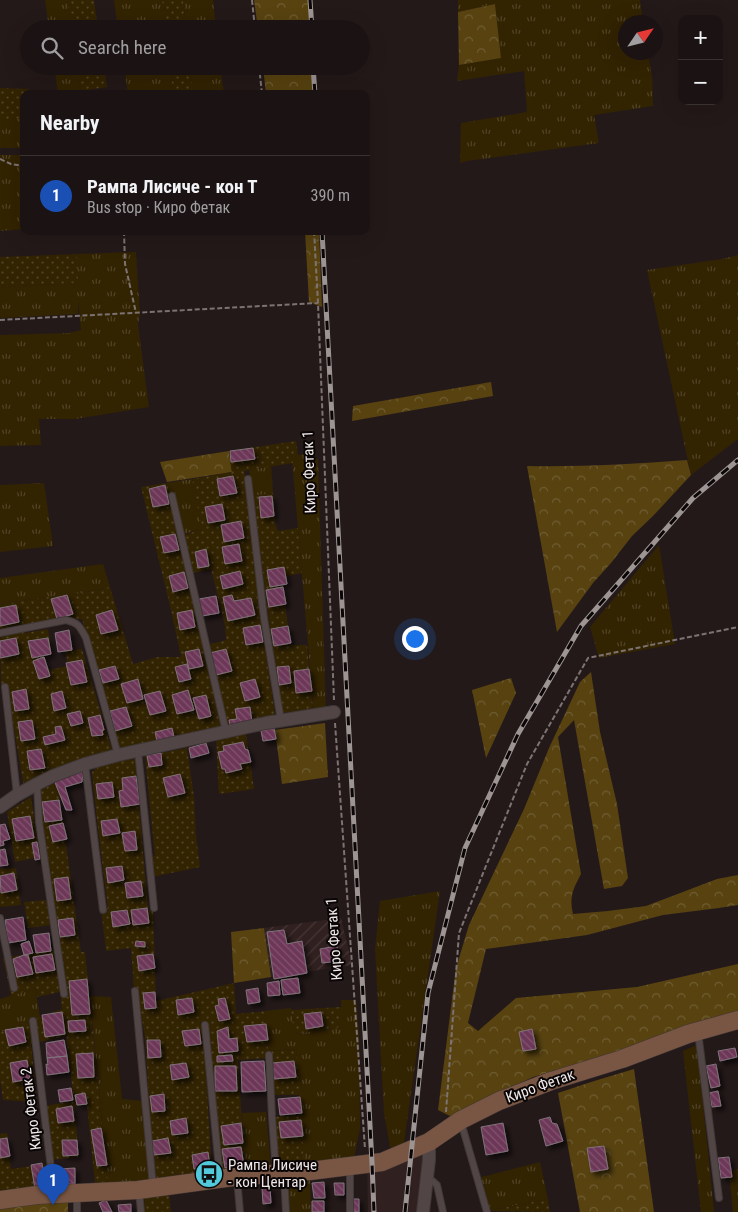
<!DOCTYPE html>
<html lang="en">
<head>
<meta charset="utf-8">
<style>
  body { margin:0; font-family:"Roboto Condensed",sans-serif; background:#282021; color:#f1f3f6 }
  .controls { position:absolute; right:15px; top:15px; display:grid; overflow:hidden; border-radius:10px; box-shadow:0 5px 20px #0002 }
  .controls button { width:45px; height:45px; display:grid; place-items:center; padding:0; border:0; border-bottom:1px solid #393233; background:#1b1313; color:#f1f3f6; font:25px sans-serif }
  .compass { position:absolute; left:618px; top:15px; width:45px; height:45px; border-radius:50%; background:#1b1313; box-shadow:0 5px 20px #0002; rotate:55deg }
  .you { position:absolute; left:414px; top:638px; width:18px; height:18px; margin:-12px; border:4px solid #fff; border-radius:50%; background:#1a73e8; box-shadow:0 0 0 8px #1a73e833 }
  .badge { display:grid; place-items:center; width:32px; height:32px; border-radius:50%; background:#53cadc; color:#fff; font-size:16px; font-weight:700 }
  .pin { position:absolute; translate:-50% -41px; filter:drop-shadow(0 1px 2px #0008) }
  .pin::after { content:''; position:absolute; top:26px; width:18px; height:15px; background:inherit; clip-path:polygon(0 0,100% 0,50% 100%) }
  .list { margin:0; padding:0; list-style:none }
  h2 { display:flex; justify-content:space-between; align-items:center; height:65px; margin:0; padding:0 20px; font-size:21px }
  h2 small { font-size:16px; font-weight:400; color:#a09ea0 }
  .list li { display:grid; grid-template-columns:32px 1fr auto; gap:15px; align-items:center; box-sizing:border-box; height:80px; padding:0 20px; border-top:1px solid #393233 }
  .list b { display:block; font-size:19px; white-space:nowrap }
  .list p { margin:0; font-size:16px; white-space:nowrap; color:#a09ea0 }
  .list em { font-size:16px; font-style:normal; color:#a09ea0 }
  .icon { flex:none; width:28px; height:28px; fill:none; stroke:currentColor; stroke-width:2; stroke-linecap:round; stroke-linejoin:round }
  .map { position:relative; flex:none; width:738px; height:1212px; overflow:hidden }
  .search { position:absolute; background:#1b1313; box-shadow:0 5px 20px #0002; left:20px; top:20px; width:350px; height:55px; display:flex; align-items:center; gap:12px; box-sizing:border-box; padding:0 18px; border-radius:28px; color:#a09ea0; font-size:19px }
  .panel { position:absolute; background:#1b1313; box-shadow:0 5px 20px #0002; left:20px; top:90px; width:350px; height:145px; border-radius:10px }
  .map>svg:first-child { display:block }
  .built { fill:#312020 }
  .industrial { fill:url(#industrial-furrows) }
  .grass { fill:url(#grass-tufts) }
  .forest { fill:url(#forest-crowns) }
  .park { fill:url(#park-dots) }
  .building { fill:url(#building-back-hatch); stroke:#7f737a; filter:url(#shadow) }
  .lines { fill:none; stroke-linecap:round; stroke-linejoin:round }
  .lane-casing { stroke:#3f3737; stroke-width:8 }
  .street-casing { stroke:#3f3737; stroke-width:14 }
  .secondary-casing { stroke:#3f3737; stroke-width:19 }
  .path { stroke:#7d7373; stroke-width:2; stroke-dasharray:5 2.5; stroke-linecap:butt }
  .lane { stroke:#524545; stroke-width:6 }
  .street { stroke:#524545; stroke-width:12 }
  .secondary { stroke:#795543; stroke-width:18 }
  .rail-casing { stroke:#9d9494; stroke-width:5 }
  .rail { stroke:#0a0606; stroke-width:3; stroke-dasharray:9; stroke-linecap:butt }
  .labels { text-anchor:middle; stroke-width:4; stroke-linejoin:round; paint-order:stroke }
  .street-label { font-size:15px; fill:#f0e8e8; stroke:#0a0606 }
  .poi-label { font-size:15px; fill:#f0e8e8; stroke:#0a0606; text-anchor:start }
</style>
</head>
<body>
<div class="map">
<svg width="738" height="1212" viewBox="0 0 738 1212">
  <defs>
    <pattern id="industrial-furrows" width="10" height="10" patternUnits="userSpaceOnUse" patternTransform="scale(1.25)"><rect width="10" height="10" fill="#312020"/><path d="M-1 1l2-2M0 10L10 0M9 11l2-2" fill="none" stroke="#453636"/></pattern>
    <pattern id="grass-tufts" width="24" height="20" patternUnits="userSpaceOnUse" patternTransform="scale(1.25)"><rect width="24" height="20" fill="#322301"/><path d="M3 7l-1-3M5 7V3M7 7l1-3M15 17l-1-3M17 17v-4M19 17l1-3" fill="none" stroke="#504326"/></pattern>
    <pattern id="forest-crowns" width="20" height="18" patternUnits="userSpaceOnUse" patternTransform="scale(1.25)"><rect width="20" height="18" fill="#574210"/><path d="M2 6a3 3 0 1 1 6 0M12 15a3 3 0 1 1 6 0" fill="none" stroke="#6f5d33"/></pattern>
    <pattern id="park-dots" width="8" height="8" patternUnits="userSpaceOnUse" patternTransform="scale(1.25)"><rect width="8" height="8" fill="#322301"/><path d="M2 2h.1M6 6h.1" fill="none" stroke="#504326" stroke-width="1.8" stroke-linecap="round"/></pattern>
    <pattern id="building-back-hatch" width="6" height="6" patternUnits="userSpaceOnUse" patternTransform="scale(1.25)"><rect width="6" height="6" fill="#6d3758"/><path d="M-1 5l2 2M0 0l6 6M5-1l2 2" fill="none" stroke="#825470"/></pattern>
    <filter id="shadow"><feDropShadow dx="4" dy="4" stdDeviation="2.5" flood-color="#0009"/></filter>
  </defs>
  <rect width="100%" height="100%" fill="#241919"/>
  <path class="built" d="M 424,1153 L 423,1212 L 368,1212 L 367,1164 Z"/>
  <path class="industrial" d="M 341,918 L 352,965 L 271,977 L 264,928 Z"/>
  <path class="grass" d="M 45,0 L 67,0 L 72,29 L 49,29 Z
    M 114,0 L 162,0 L 166,29 L 118,29 Z
    M 183,0 L 213,0 L 216,29 L 186,29 Z
    M 458,0 L 640,0 L 643,22 L 626,22 L 626,52 L 648,53 L 652,77 L 653,106 L 594,115 L 599,143 L 467,161 L 460,163 L 461,123 L 527,112 L 524,71 L 457,81 L 459,65 L 501,58 L 495,4 L 458,12 Z
    M 54,66 L 77,66 L 81,91 L 58,92 Z
    M 124,66 L 170,66 L 173,94 L 128,94 Z
    M 190,66 L 220,66 L 224,94 L 193,94 Z
    M 0,119 L 24,119 L 24,148 L 0,148 Z
    M 0,155 L 24,155 L 24,229 L 0,231 Z
    M 136,252 L 140,313 L 138,325 L 149,407 L 75,419 L 39,419 L 41,445 L 0,446 L 0,335 L 69,333 L 81,330 L 78,300 L 78,314 L 0,318 L 0,287 L 77,283 L 77,254 Z
    M 738,255 L 738,439 L 691,475 L 647,270 L 722,259 Z
    M 311,453 L 312,458 L 318,459 L 326,714 L 314,715 L 292,459 L 298,455 Z
    M 271,466 L 273,493 L 253,496 L 249,470 Z
    M 192,479 L 203,529 L 178,535 L 167,483 Z
    M 44,483 L 53,546 L 0,552 L 0,485 Z
    M 659,545 L 675,644 L 599,658 L 590,627 Z
    M 103,564 L 110,587 L 72,595 L 39,598 L 0,605 L 0,578 Z
    M 440,891 L 403,1149 L 391,1152 L 384,1113 L 375,949 L 380,901 Z
    M 35,988 L 40,1017 L 0,1032 L 0,999 Z
    M 90,996 L 111,997 L 122,1099 L 143,1101 L 150,1180 L 108,1184 Z
    M 341,1000 L 356,1000 L 359,1035 L 360,1129 L 354,1158 L 304,1165 L 296,1049 L 268,1051 L 265,1011 L 291,1008 L 295,1034 L 341,1027 Z
    M 697,1045 L 714,1212 L 701,1212 L 683,1051 Z
    M 266,1112 L 271,1169 L 245,1172 L 243,1142 L 242,1113 Z
    M 540,1162 L 548,1199 L 487,1211 L 478,1178 Z
    M 738,1169 L 738,1212 L 733,1212 L 729,1172 Z
    M 310,1180 L 311,1212 L 290,1212 L 288,1182 Z"/>
  <path class="forest" d="M 254,0 L 311,0 L 311,29 L 258,29 Z
    M 495,4 L 501,58 L 459,65 L 458,12 Z
    M 263,66 L 312,66 L 312,94 L 266,94 Z
    M 305,231 L 319,231 L 322,307 L 309,302 Z
    M 491,382 L 493,396 L 352,421 L 353,406 Z
    M 229,451 L 232,472 L 167,482 L 160,462 Z
    M 687,460 L 691,475 L 653,516 L 632,536 L 611,563 L 593,583 L 557,632 L 527,466 C 580,467 633,464 687,460 Z
    M 591,672 L 600,732 L 617,804 L 628,878 L 622,886 L 604,889 L 574,720 L 558,737 L 581,874 C 573,889 569,897 573,914 L 608,911 L 646,906 L 717,879 L 738,875 L 738,905 L 719,908 L 663,915 L 587,935 L 486,949 L 468,1023 L 478,1031 L 516,998 L 637,987 L 738,964 L 738,1013 L 602,1058 L 533,1077 L 450,1116 L 438,1110 L 456,968 L 469,925 L 524,809 L 549,748 L 580,682 Z
    M 511,678 L 516,693 L 486,758 L 472,690 Z
    M 325,723 L 328,777 L 282,784 L 275,730 Z
    M 264,928 L 271,977 L 234,983 L 231,932 Z
    M 634,1069 L 654,1212 L 580,1212 L 558,1093 L 591,1082 Z
    M 68,1194 L 68,1212 L 0,1212 L 0,1200 Z"/>
  <path class="park" d="M 67,0 L 94,0 L 98,29 L 72,29 Z
    M 162,0 L 183,0 L 186,29 L 166,29 Z
    M 77,66 L 104,66 L 107,87 L 81,91 Z
    M 170,66 L 190,66 L 193,94 L 173,94 Z
    M 0,88 L 29,89 L 29,94 L 24,94 L 24,119 L 0,119 Z
    M 77,254 L 78,283 L 0,287 L 0,257 Z
    M 296,441 L 298,455 L 292,459 L 293,463 L 244,471 L 249,496 L 265,649 L 275,714 L 245,725 L 224,725 L 207,645 L 226,640 L 225,626 L 211,569 L 193,573 L 184,535 L 202,529 L 192,479 L 232,472 L 229,451 Z
    M 167,483 L 221,729 L 119,753 L 82,619 L 20,627 L 25,633 L 48,629 L 52,654 L 44,656 L 48,670 L 68,666 L 65,651 L 82,649 L 113,754 L 24,787 L 13,723 L 9,693 L 3,694 L 1,687 L 0,605 L 39,598 L 72,595 L 110,587 L 133,664 L 158,657 L 181,657 L 171,610 L 141,487 Z
    M 273,493 L 276,527 L 278,531 L 298,528 L 302,573 L 283,577 L 283,586 L 290,645 L 307,645 L 313,709 L 281,713 L 253,496 Z
    M 246,734 L 254,789 L 219,794 L 216,740 Z
    M 187,748 L 194,797 L 196,836 L 200,867 L 152,877 L 149,857 L 155,856 L 145,756 Z
    M 135,759 L 148,910 L 153,910 L 156,1001 L 234,983 L 236,1014 L 265,1011 L 268,1051 L 268,1058 L 238,1060 L 245,1172 L 219,1172 L 208,1026 L 205,1021 L 200,1022 L 203,1026 L 212,1172 L 175,1178 L 156,1178 L 151,1131 L 145,1037 L 137,990 L 134,989 L 131,948 L 106,951 L 101,909 L 108,908 L 97,821 L 92,772 C 100,763 123,761 135,759 Z
    M 57,782 L 81,952 L 85,952 L 108,1184 L 95,1183 L 87,1105 L 74,1106 L 79,1157 L 51,1160 L 45,1106 L 74,1101 L 66,1036 L 31,1044 L 37,1102 L 3,1100 L 0,1079 L 0,1032 L 62,1009 L 60,992 L 37,997 L 35,988 L 11,996 L 3,958 L 54,950 L 55,958 L 61,956 L 37,801 L 39,791 Z
    M 31,797 L 40,857 L 15,862 L 7,812 Z
    M 16,868 L 21,905 L 0,907 L 0,869 Z
    M 46,900 L 51,925 L 28,928 L 24,902 Z
    M 341,1007 L 341,1027 L 294,1034 L 291,1010 Z
    M 296,1049 L 300,1095 L 274,1095 L 271,1051 Z
    M 301,1115 L 304,1165 L 280,1167 L 278,1161 L 275,1117 Z
    M 7,1133 L 11,1169 L 46,1164 L 49,1189 L 0,1193 L 0,1134 Z
    M 169,1193 L 171,1212 L 145,1212 L 144,1194 Z
    M 548,1199 L 550,1212 L 487,1211 Z"/>
  <path class="building" d="M 253,448 L 255,459 L 231,462 L 230,451 Z
    M 233,476 L 237,493 L 220,496 L 217,479 Z
    M 165,485 L 169,504 L 153,507 L 149,489 Z
    M 272,496 L 274,516 L 261,518 L 259,497 Z
    M 222,504 L 225,520 L 208,523 L 205,507 Z
    M 241,521 L 244,538 L 224,542 L 221,525 Z
    M 175,534 L 179,550 L 164,553 L 160,537 Z
    M 239,544 L 242,561 L 225,564 L 222,547 Z
    M 206,549 L 209,566 L 198,568 L 195,552 Z
    M 284,567 L 287,584 L 270,587 L 267,570 Z
    M 240,571 L 243,584 L 223,589 L 220,576 Z
    M 184,572 L 188,588 L 173,592 L 169,576 Z
    M 283,587 L 286,604 L 269,607 L 266,590 Z
    M 67,595 L 73,614 L 57,619 L 51,599 Z
    M 232,595 L 234,601 L 251,598 L 255,615 L 228,621 L 223,597 Z
    M 216,596 L 219,613 L 202,616 L 199,599 Z
    M 16,605 L 19,622 L 0,626 L 0,608 Z
    M 112,610 L 118,630 L 101,634 L 96,615 Z
    M 192,610 L 195,627 L 180,630 L 177,613 Z
    M 260,625 L 263,642 L 246,645 L 243,628 Z
    M 288,626 L 291,643 L 274,646 L 271,629 Z
    M 69,630 L 72,650 L 58,652 L 55,633 Z
    M 16,638 L 19,654 L 0,658 L 0,641 Z
    M 48,638 L 51,654 L 32,658 L 28,641 Z
    M 199,649 L 203,666 L 189,669 L 185,652 Z
    M 226,649 L 232,671 L 216,675 L 210,653 Z
    M 44,657 L 50,676 L 39,679 L 33,661 Z
    M 82,660 L 87,682 L 71,685 L 66,663 Z
    M 187,664 L 191,679 L 179,682 L 175,667 Z
    M 115,666 L 119,679 L 103,683 L 99,670 Z
    M 289,666 L 291,683 L 279,685 L 277,667 Z
    M 309,669 L 312,691 L 296,693 L 294,671 Z
    M 138,679 L 143,699 L 127,703 L 121,684 Z
    M 255,679 L 260,697 L 245,701 L 240,683 Z
    M 26,689 L 29,709 L 15,711 L 12,692 Z
    M 188,690 L 194,710 L 177,714 L 172,695 Z
    M 62,691 L 66,708 L 54,711 L 51,694 Z
    M 160,691 L 166,711 L 150,715 L 144,695 Z
    M 206,695 L 211,716 L 199,719 L 193,698 Z
    M 126,707 L 132,726 L 115,731 L 110,711 Z
    M 250,707 L 252,723 L 230,726 L 229,720 L 237,719 L 235,709 Z
    M 80,711 L 83,723 L 71,726 L 67,714 Z
    M 100,715 L 104,730 L 102,730 L 103,735 L 92,736 L 88,718 Z
    M 32,720 L 35,739 L 21,741 L 18,722 Z
    M 61,726 L 65,740 L 45,745 L 43,737 L 56,734 L 55,727 Z
    M 172,728 L 174,737 L 157,741 L 155,732 Z
    M 274,728 L 276,739 L 263,741 L 261,731 Z
    M 243,742 L 245,749 L 248,750 L 251,762 L 240,764 L 242,769 L 226,773 L 225,769 L 222,769 L 218,752 L 224,751 L 223,746 Z
    M 206,743 L 209,753 L 191,758 L 189,748 Z
    M 41,749 L 45,768 L 30,770 L 27,751 Z
    M 161,753 L 162,765 L 149,767 L 147,755 Z
    M 83,772 L 82,782 L 65,787 L 72,810 L 66,810 L 54,780 Z
    M 180,774 L 185,793 L 168,797 L 163,778 Z
    M 136,776 L 140,804 L 121,807 L 119,791 L 123,790 L 122,778 Z
    M 112,782 L 114,797 L 98,799 L 96,784 Z
    M 59,800 L 62,820 L 45,822 L 42,802 Z
    M 30,816 L 34,838 L 16,841 L 12,819 Z
    M 117,819 L 120,833 L 103,836 L 101,821 Z
    M 63,823 L 67,839 L 53,842 L 49,826 Z
    M 5,824 L 10,839 L 3,841 L 4,845 L 0,846 L 0,825 Z
    M 135,831 L 137,850 L 125,851 L 122,833 Z
    M 37,842 L 40,859 L 35,860 L 32,843 Z
    M 5,849 L 8,865 L 0,866 L 0,850 Z
    M 122,866 L 124,880 L 108,883 L 106,868 Z
    M 14,873 L 17,890 L 1,893 L 0,876 Z
    M 68,877 L 71,899 L 57,901 L 54,879 Z
    M 141,881 L 143,896 L 127,898 L 125,883 Z
    M 147,908 L 149,923 L 133,925 L 131,910 Z
    M 127,910 L 130,924 L 113,927 L 111,912 Z
    M 23,917 L 26,940 L 8,943 L 5,920 Z
    M 73,918 L 75,935 L 60,937 L 58,920 Z
    M 284,930 L 287,944 L 302,941 L 307,973 L 274,979 L 267,932 Z
    M 49,933 L 51,951 L 36,953 L 33,935 Z
    M 29,941 L 33,953 L 24,955 L 21,944 Z
    M 136,941 L 145,942 L 145,947 L 135,946 Z
    M 337,946 L 339,961 L 322,963 L 320,949 Z
    M 52,954 L 55,970 L 36,973 L 33,957 Z
    M 153,954 L 155,968 L 139,971 L 137,956 Z
    M 24,955 L 28,955 L 33,974 L 17,977 L 13,959 Z
    M 298,978 L 300,993 L 283,995 L 281,980 Z
    M 87,979 L 90,1014 L 72,1015 L 69,981 Z
    M 279,981 L 280,995 L 268,996 L 267,983 Z
    M 258,988 L 260,1002 L 248,1004 L 246,990 Z
    M 155,992 L 156,1008 L 145,1009 L 143,993 Z
    M 192,998 L 194,1012 L 178,1015 L 176,1000 Z
    M 225,998 L 230,1019 L 219,1021 L 215,1006 L 219,1005 L 218,999 Z
    M 62,1012 L 65,1034 L 45,1037 L 42,1015 Z
    M 321,1012 L 323,1026 L 306,1029 L 304,1014 Z
    M 85,1020 L 86,1031 L 69,1032 L 68,1021 Z
    M 266,1024 L 268,1040 L 247,1042 L 244,1026 Z
    M 23,1027 L 26,1042 L 9,1046 L 5,1030 Z
    M 228,1027 L 229,1039 L 237,1038 L 238,1051 L 219,1053 L 217,1031 Z
    M 199,1029 L 201,1044 L 185,1046 L 182,1031 Z
    M 532,1029 L 536,1049 L 523,1051 L 519,1032 Z
    M 64,1040 L 67,1056 L 47,1058 L 46,1043 Z
    M 147,1040 L 160,1040 L 161,1057 L 148,1058 Z
    M 735,1048 L 737,1057 L 720,1061 L 718,1051 Z
    M 93,1053 L 94,1077 L 78,1078 L 76,1054 Z
    M 232,1055 L 233,1061 L 217,1062 L 217,1056 Z
    M 67,1056 L 69,1072 L 47,1075 L 46,1064 L 48,1065 L 47,1058 Z
    M 27,1060 L 30,1079 L 13,1082 L 10,1063 Z
    M 264,1061 L 266,1091 L 242,1092 L 241,1062 Z
    M 294,1061 L 296,1077 L 274,1079 L 272,1063 Z
    M 186,1063 L 189,1077 L 172,1080 L 170,1065 Z
    M 716,1064 L 720,1086 L 711,1088 L 706,1066 Z
    M 215,1066 L 236,1066 L 237,1091 L 215,1091 Z
    M 71,1088 L 73,1100 L 60,1102 L 58,1090 Z
    M 718,1091 L 721,1106 L 712,1107 L 709,1093 Z
    M 85,1093 L 87,1104 L 77,1105 L 75,1095 Z
    M 164,1094 L 165,1111 L 152,1112 L 150,1096 Z
    M 300,1097 L 302,1113 L 280,1115 L 278,1099 Z
    M 72,1106 L 74,1121 L 58,1123 L 56,1109 Z
    M 550,1117 L 552,1123 L 557,1124 L 563,1141 L 546,1146 L 539,1120 Z
    M 186,1118 L 188,1133 L 172,1135 L 170,1121 Z
    M 301,1120 L 303,1136 L 281,1138 L 279,1122 Z
    M 241,1123 L 243,1143 L 224,1145 L 221,1126 Z
    M 503,1123 L 508,1151 L 486,1155 L 481,1127 Z
    M 101,1128 L 107,1165 L 97,1166 L 91,1130 Z
    M 7,1138 L 10,1156 L 0,1158 L 0,1139 Z
    M 168,1138 L 171,1153 L 154,1155 L 152,1141 Z
    M 62,1140 L 77,1140 L 78,1155 L 63,1156 Z
    M 604,1146 L 608,1169 L 591,1172 L 587,1148 Z
    M 241,1147 L 244,1166 L 225,1168 L 222,1149 Z
    M 208,1152 L 210,1167 L 194,1169 L 192,1155 Z
    M 729,1157 L 732,1177 L 721,1178 L 718,1158 Z
    M 42,1163 L 46,1188 L 35,1189 L 31,1165 Z
    M 75,1168 L 75,1184 L 60,1184 L 59,1169 Z
    M 324,1182 L 325,1198 L 314,1198 L 312,1183 Z
    M 334,1183 L 344,1183 L 344,1195 L 335,1195 Z
    M 270,1187 L 271,1203 L 263,1204 L 262,1188 Z
    M 352,1199 L 359,1199 L 359,1212 L 353,1212 Z
    M 106,1200 L 112,1212 L 103,1212 L 99,1203 Z
    M 312,1201 L 324,1201 L 324,1212 L 312,1212 Z
    M 131,1204 L 131,1212 L 119,1212 L 118,1205 Z"/>
  <g class="lines">
    <defs>
      <path id="lane" d="M 248,479 L 264,618 L 281,721
        M 172,496 L 226,732
        M 0,633 L 66,620 C 79,623 80,627 86,638 L 118,755
        M 5,687 L 17,795
        M 138,751 L 154,908
        M 85,764 L 103,910
        M 37,784 L 39,822 L 64,994
        M 0,918 L 14,988
        M 135,991 L 153,1187
        M 33,1021 L 54,1193
        M 205,1025 L 220,1178
        M 698,1032 L 719,1198
        M 269,1055 L 272,1117 L 276,1173
        M 461,1122 L 487,1212
        M 350,1168 L 350,1212
        M 284,1175 L 286,1212
        M 428,1177 L 437,1185 L 443,1212
        M 237,1178 L 240,1212
        M 139,1191 L 141,1212
        M 77,1212 L 77,1195"/>
      <path id="street" d="M 0,807 L 17,795 L 37,784 L 53,776 L 85,764 L 118,755 L 266,723 L 334,712
        M 423,1212 L 429,1160 L 429,1142"/>
      <path id="secondary" d="M 0,1200 L 37,1195 L 138,1190 L 233,1177 L 310,1171 L 382,1162 L 429,1142 L 461,1120 L 499,1101 L 551,1081 L 622,1059 L 688,1034 L 738,1020"/>
    </defs>
    <use href="#lane" class="lane-casing"/>
    <use href="#street" class="street-casing"/>
    <use href="#secondary" class="secondary-casing"/>
    <path class="path" d="M 252,0 L 255,29
      M 259,66 L 262,94
      M 0,159 L 11,164 L 24,166
      M 124,231 L 125,264 L 136,313
      M 314,231 L 318,303 L 334,700
      M 0,320 L 318,303
      M 335,723 L 365,1149
      M 446,1112 L 459,933 L 527,764 L 588,658 L 738,627"/>
    <use href="#lane" class="lane"/>
    <use href="#street" class="street"/>
    <use href="#secondary" class="secondary"/>
    <defs>
      <path id="rail" d="M 310,0 L 312,29
        M 313,66 L 315,94
        M 322,231 L 372,1163 L 374,1212
        M 405,1212 L 428,993 L 465,848 L 518,734 L 581,626 L 693,498 L 738,460"/>
    </defs>
    <use href="#rail" class="rail-casing"/>
    <use href="#rail" class="rail"/>
  </g>
  <defs>
    <symbol id="bus-disc" viewBox="-11 -11 22 22"><circle r="9.5" fill="#53cadc" stroke="#0a0606"/><path d="M-5-6H5V4H4V6H2V4H-2V6H-4V4H-5ZM-3.5-4V0h7V-4ZM-3.5 1.2v1.5H-2V1.2ZM2 1.2v1.5H3.5V1.2Z" fill="#111"/></symbol>
  </defs>
  <g fill-rule="evenodd">
    <use href="#bus-disc" x="193" y="1158" width="32" height="32"/>
  </g>
  <g class="labels">
    <g class="street-label">
      <text transform="translate(309 472) rotate(-92)" y="5">Киро Фетак 1</text>
      <text transform="translate(334 939) rotate(-94)" y="5">Киро Фетак 1</text>
      <text transform="translate(540 1086) rotate(-20)" y="5">Киро Фетак</text>
      <text transform="translate(31 1109) rotate(-97)" y="5">Киро Фетак 2</text>
    </g>
    <g class="poi-label">
      <text x="228" y="1170">Рампа Лисиче<tspan x="228" dy="17">- кон Центар</tspan></text>
    </g>
  </g>
</svg>
<div class="controls">
<button>+</button>
<button>−</button>
</div>
<svg class="compass" viewBox="-18 -18 36 36"><path d="M0-13l5 13h-10z" fill="#e53935"/><path d="M0 13l5-13h-10z" fill="#a09ea0"/></svg>
<div class="you"></div>
<div class="pin badge" style="left:53px;top:1205px;background:#1a4fb4">1</div>
<div class="search"><svg class="icon" aria-label="search" viewBox="0 0 24 24"><circle cx="10" cy="10" r="6"/><path d="M15 15l6 6"/></svg>Search here</div>
<section class="panel">
<h2>Nearby<small></small></h2>
<ul class="list">
<li><span class="badge" style="background:#1a4fb4">1</span><div><b>Рампа Лисиче - кон Т</b><p>Bus stop · Киро Фетак</p></div><em>390 m</em></li>
</ul>
</section>
</div>
</body>
</html>
